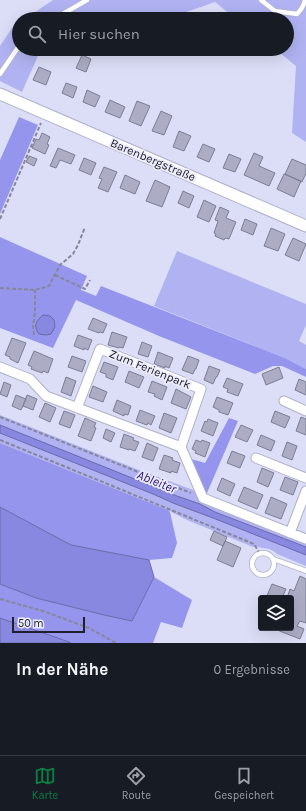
<!DOCTYPE html>
<html lang="de">
<head>
<meta charset="utf-8">
<style>
  body { margin:0; font-family:Karla,sans-serif; background:#20242c; color:#f1f3f6 }
  .controls { position:absolute; right:12px; bottom:12px; display:grid; overflow:hidden; border-radius:4px; box-shadow:0 4px 16px #0002 }
  .controls button { width:36px; height:36px; display:grid; place-items:center; padding:0; border:0; border-bottom:1px solid #363941; background:#171b24; color:#f1f3f6; font:20px sans-serif }
  .scale { position:absolute; left:12px; bottom:10px; width:73px; box-sizing:border-box; padding-left:4px; border:2px solid #20202a; border-top:0; font-size:11px; line-height:14px; white-space:nowrap; color:#20202a; -webkit-text-stroke:3px #ebecfb; paint-order:stroke }
  .list { margin:0; padding:0; list-style:none }
  h2 { display:flex; justify-content:space-between; align-items:center; height:52px; margin:0; padding:0 16px; font-size:17px }
  h2 small { font-size:13px; font-weight:400; color:#9ea1a6 }
  .icon { flex:none; width:22px; height:22px; fill:none; stroke:currentColor; stroke-width:2; stroke-linecap:round; stroke-linejoin:round }
  .map { position:relative; flex:none; width:306px; height:643px; overflow:hidden }
  .search { position:absolute; background:#171b24; box-shadow:0 4px 16px #0002; left:12px; right:12px; top:12px; height:44px; display:flex; align-items:center; gap:10px; box-sizing:border-box; padding:0 14px; border-radius:22px; color:#9ea1a6; font-size:15px }
  .sheet { height:112px; background:#171b24 }
  nav { display:flex; justify-content:space-around; align-items:center; box-sizing:border-box; height:56px; border-top:1px solid #363941; background:#171b24; font-size:11px; color:#9ea1a6 }
  nav a { display:grid; justify-items:center; gap:2px }
  nav .on { color:#0b8043 }
  .map>svg:first-child { display:block }
  .green { fill:#b0b2f2 }
  .forest { fill:#9595ee }
  .water { fill:#8988e1; stroke:#6a69aa }
  .building { fill:#acadc5; stroke:#7c7e94 }
  .lines { fill:none; stroke-linecap:round; stroke-linejoin:round }
  .service-casing { stroke:#afb1c9; stroke-width:6 }
  .minor-casing { stroke:#afb1c9; stroke-width:11 }
  .tertiary-casing { stroke:#afb1c9; stroke-width:13 }
  .path { stroke:#868799; stroke-width:2; stroke-dasharray:4 2; stroke-linecap:butt }
  .service { stroke:#fff; stroke-width:4.5 }
  .minor { stroke:#fff; stroke-width:9 }
  .tertiary { stroke:#fff; stroke-width:11 }
  .labels { text-anchor:middle; stroke-width:3.5; stroke-linejoin:round; paint-order:stroke }
  .street-label { font-size:12px; fill:#20202a; stroke:#ebecfb }
  .water-label { font-size:13px; font-style:italic; fill:#2a1079; stroke:#ebecfb }
</style>
</head>
<body>
<div class="map">
<svg width="306" height="643" viewBox="0 0 306 643">
  <rect width="100%" height="100%" fill="#dcdef7"/>
  <path class="green" d="M 53,0 L 306,0 L 306,142 L 292,133 L 296,66 L 275,49 L 287,49 L 287,19 L 236,19 L 215,2 L 166,19 L 25,19 Z
    M 19,23 L 19,49 L 41,49 L 22,92 L 0,81 L 0,46 L 12,28 Z
    M 177,251 L 306,304 L 306,325 L 299,341 L 306,345 L 306,369 L 285,358 L 154,306 Z
    M 0,415 L 139,470 L 196,491 L 306,541 L 306,566 L 277,554 C 269,546 264,550 256,546 L 253,547 L 187,520 L 168,510 L 0,443 Z"/>
  <path class="forest" d="M 19,117 L 38,125 L 0,214 L 0,160 Z
    M 0,237 L 87,276 L 81,290 L 96,296 L 101,286 L 285,358 L 306,369 L 306,377 L 282,366 L 273,366 L 255,374 L 159,336 L 76,300 L 53,348 L 0,328 Z
    M 229,418 L 238,421 L 207,493 L 205,492 L 191,459 L 205,463 Z
    M 0,443 L 168,510 L 170,512 L 177,543 L 172,558 L 149,560 L 71,545 L 0,507 Z
    M 154,577 L 192,600 L 182,628 L 161,622 L 153,643 L 71,643 L 0,618 L 0,584 L 36,598 L 104,615 L 132,621 Z"/>
  <path class="water" d="M 43,315 L 50,316 L 54,320 L 55,327 L 51,334 L 46,335 L 39,334 C 33,326 36,321 43,315 Z
    M 0,425 L 177,496 L 200,504 L 215,512 L 306,547 L 306,555 L 213,518 L 173,503 L 153,494 L 0,433 Z
    M 0,507 L 71,545 L 149,560 L 154,577 L 132,621 L 104,615 L 36,598 L 0,584 Z
    M 0,618 L 69,642 L 71,643 L 0,643 Z"/>
  <path class="building" d="M 82,55 L 91,59 L 86,72 L 76,68 Z
    M 39,67 L 51,72 L 46,85 L 33,80 Z
    M 66,83 L 77,87 L 73,98 L 62,93 Z
    M 87,90 L 100,96 L 95,107 L 83,102 Z
    M 110,100 L 125,107 L 120,118 L 105,112 Z
    M 137,101 L 150,106 L 141,126 L 129,121 Z
    M 161,111 L 172,116 L 164,135 L 152,131 Z
    M 179,131 L 191,136 L 184,151 L 173,147 Z
    M 42,133 L 50,137 L 47,144 L 49,145 L 45,154 L 32,148 L 36,139 L 39,140 Z
    M 203,144 L 215,149 L 209,162 L 197,157 Z
    M 58,148 L 75,155 L 71,164 L 60,160 L 56,168 L 50,166 Z
    M 254,153 L 263,157 L 259,166 L 275,173 L 269,186 L 244,175 Z
    M 229,154 L 241,159 L 235,172 L 223,168 Z
    M 29,156 L 37,159 L 34,166 L 26,162 Z
    M 84,158 L 96,163 L 91,175 L 79,170 Z
    M 292,159 L 306,165 L 306,173 L 302,182 L 285,174 Z
    M 104,167 L 117,172 L 108,192 L 98,188 L 102,179 L 99,178 Z
    M 284,174 L 301,181 L 294,197 L 277,189 Z
    M 125,175 L 140,182 L 135,194 L 120,188 Z
    M 155,180 L 170,187 L 162,207 L 146,201 Z
    M 183,191 L 194,196 L 189,208 L 178,203 Z
    M 204,200 L 216,206 L 209,222 L 197,217 Z
    M 220,207 L 229,211 L 226,218 L 236,222 L 229,239 L 225,238 L 224,240 L 215,236 L 216,234 L 214,233 L 218,221 L 215,220 Z
    M 245,219 L 257,224 L 253,235 L 241,230 Z
    M 271,228 L 285,234 L 278,251 L 264,246 Z
    M 293,238 L 306,244 L 299,261 L 285,255 Z
    M 93,318 L 107,324 L 103,333 L 100,332 L 99,333 L 88,329 Z
    M 112,332 L 127,337 L 123,348 L 119,347 L 119,348 L 108,345 Z
    M 78,335 L 92,340 L 88,350 L 84,348 L 84,350 L 74,346 Z
    M 12,338 L 26,343 L 18,363 L 10,359 L 10,357 L 5,355 Z
    M 142,342 L 152,346 L 148,357 L 138,354 Z
    M 34,351 L 53,359 L 48,373 L 43,371 L 42,373 L 31,369 L 32,367 L 28,365 Z
    M 158,352 L 173,358 L 169,368 L 165,366 L 165,368 L 154,364 Z
    M 72,356 L 86,361 L 82,372 L 68,367 Z
    M 188,356 L 199,360 L 196,369 L 195,369 L 193,374 L 182,370 Z
    M 104,362 L 118,367 L 113,380 L 106,377 L 106,374 L 100,372 Z
    M 209,366 L 220,370 L 217,377 L 216,377 L 213,384 L 204,380 Z
    M 279,367 L 283,378 L 266,385 L 262,374 Z
    M 129,371 L 144,377 L 139,388 L 125,382 Z
    M 66,377 L 76,381 L 71,396 L 61,392 Z
    M 227,378 L 243,384 L 238,396 L 227,392 L 228,389 L 223,387 Z
    M 299,379 L 306,382 L 306,395 L 295,390 Z
    M 152,381 L 167,387 L 162,400 L 154,396 L 155,394 L 148,392 Z
    M 4,382 L 11,385 L 7,397 L 0,394 Z
    M 93,386 L 107,392 L 103,402 L 89,397 Z
    M 176,389 L 191,397 L 186,409 L 171,403 Z
    M 16,395 L 26,399 L 21,410 L 12,406 Z
    M 27,395 L 37,399 L 33,410 L 23,406 Z
    M 217,397 L 233,403 L 228,415 L 219,412 L 219,410 L 213,407 Z
    M 117,400 L 131,406 L 128,415 L 124,414 L 124,416 L 113,411 Z
    M 45,403 L 56,408 L 50,422 L 39,417 Z
    M 140,410 L 155,416 L 151,425 L 148,423 L 147,425 L 136,421 Z
    M 64,411 L 75,415 L 70,428 L 59,424 Z
    M 275,411 L 290,417 L 285,428 L 271,422 Z
    M 164,413 L 177,418 L 171,433 L 159,428 Z
    M 301,417 L 306,419 L 306,435 L 296,431 Z
    M 85,418 L 96,423 L 94,427 L 96,428 L 91,441 L 78,436 Z
    M 208,419 L 218,423 L 213,436 L 201,431 L 205,421 L 207,422 Z
    M 241,425 L 253,430 L 247,442 L 235,437 Z
    M 106,429 L 115,433 L 111,442 L 103,438 Z
    M 124,434 L 134,438 L 133,440 L 139,442 L 135,451 L 129,449 L 129,450 L 120,447 Z
    M 261,435 L 275,441 L 271,451 L 257,445 Z
    M 196,440 L 201,442 L 202,440 L 210,443 L 205,457 L 195,453 L 196,451 L 192,449 Z
    M 287,442 L 297,446 L 292,460 L 282,456 Z
    M 147,443 L 158,448 L 153,461 L 142,457 Z
    M 232,451 L 245,456 L 240,468 L 227,463 Z
    M 164,455 L 173,458 L 172,460 L 180,463 L 177,473 L 171,471 L 171,473 L 159,469 Z
    M 262,468 L 274,473 L 268,487 L 257,482 Z
    M 285,477 L 298,482 L 293,495 L 280,490 Z
    M 222,478 L 235,484 L 230,496 L 217,490 Z
    M 244,487 L 263,495 L 257,509 L 238,501 Z
    M 271,497 L 287,504 L 281,519 L 265,513 Z
    M 214,531 L 227,537 L 223,546 L 210,540 Z
    M 225,541 L 241,548 L 233,567 L 217,560 Z
    M 300,576 L 306,579 L 306,623 L 300,621 L 297,626 L 304,629 L 300,639 L 272,628 L 291,628 L 291,598 L 287,598 L 290,589 L 294,591 Z
    M 272,584 L 286,589 L 282,598 L 266,598 Z"/>
  <g class="lines">
    <defs>
      <path id="service" d="M 261,0 L 275,11 L 297,14 C 301,10 304,6 305,0
        M 54,19 L 87,0
        M 0,74 L 19,46
        M252 564a11 11 0 1 1 22 0a11 11 0 1 1-22 0Z
        M 273,559 L 306,571"/>
      <path id="minor" d="M 0,367 L 30,379 L 46,396 L 181,447 L 203,498 L 306,539
        M 284,401 L 306,411
        M 77,408 L 100,349 L 201,389 L 181,447
        M 256,458 L 306,478
        M 290,533 L 306,491"/>
      <path id="tertiary" d="M 0,94 L 306,226"/>
    </defs>
    <use href="#service" class="service-casing"/>
    <use href="#minor" class="minor-casing"/>
    <use href="#tertiary" class="tertiary-casing"/>
    <path class="path" d="M 0,219 L 41,123
      M 55,275 L 85,289 L 90,280
      M 0,288 L 35,290 L 49,286 L 60,265 L 73,254 L 78,245 L 85,227
      M 34,335 L 33,326 L 35,313 L 35,290
      M 0,417 L 191,493
      M 0,440 L 254,544 L 260,554
      M 0,599 L 43,611 L 89,628 L 116,643"/>
    <use href="#service" class="service"/>
    <use href="#minor" class="minor"/>
    <use href="#tertiary" class="tertiary"/>
  </g>
  <g class="labels">
    <g class="street-label">
      <text transform="translate(153 160) rotate(23)" y="4">Barenbergstraße</text>
      <text transform="translate(150 369) rotate(22)" y="4">Zum Ferienpark</text>
    </g>
    <g class="water-label">
      <text transform="translate(157 481) rotate(22)" y="5">Ableiter</text>
    </g>
  </g>
</svg>
<div class="controls">
<button><svg class="icon" aria-label="layers" viewBox="0 0 24 24"><path d="M12 4l9 5-9 5-9-5zM3 14l9 5 9-5"/></svg></button>
</div>
<div class="scale">50 m</div>
<div class="search"><svg class="icon" aria-label="search" viewBox="0 0 24 24"><circle cx="10" cy="10" r="6"/><path d="M15 15l6 6"/></svg>Hier suchen</div>
</div>
<section class="sheet">
<h2>In der Nähe<small>0 Ergebnisse</small></h2>
<ul class="list">
</ul>
</section>
<nav>
<a class="on"><svg class="icon" aria-label="map" viewBox="0 0 24 24"><path d="M3 6l6-2 6 2 6-2v14l-6 2-6-2-6 2zM9 4v14M15 6v14"/></svg>Karte</a>
<a><svg class="icon" aria-label="directions" viewBox="0 0 24 24"><path d="M12 3l9 9-9 9-9-9zM9 14v-3h6M13 9l2 2-2 2"/></svg>Route</a>
<a><svg class="icon" aria-label="saved" viewBox="0 0 24 24"><path d="M7 4h10v16l-5-4-5 4z"/></svg>Gespeichert</a>
</nav>
</body>
</html>
